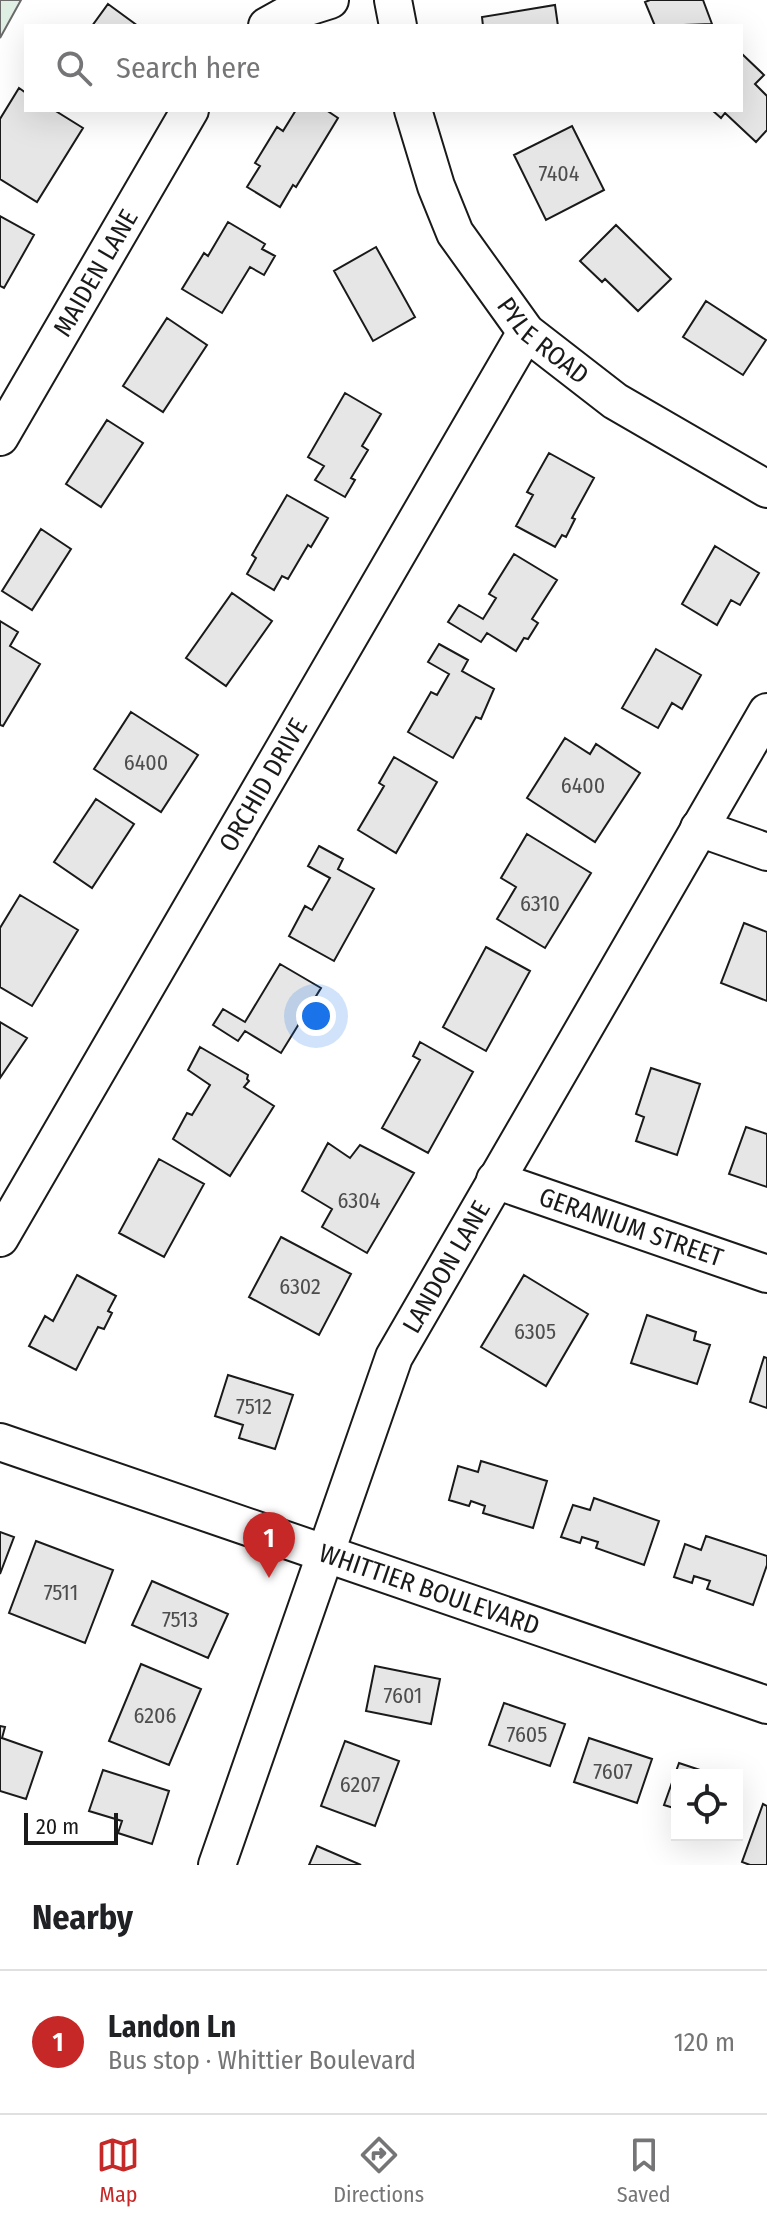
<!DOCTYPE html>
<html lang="en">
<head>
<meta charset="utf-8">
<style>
  body { margin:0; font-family:"Fira Sans Condensed",sans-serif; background:#f6f6f6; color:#202124 }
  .controls { position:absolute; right:24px; bottom:24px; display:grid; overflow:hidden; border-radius:0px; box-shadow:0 8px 32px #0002 }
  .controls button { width:72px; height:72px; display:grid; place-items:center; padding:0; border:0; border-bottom:2px solid #e0e0e0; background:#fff; color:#202124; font:40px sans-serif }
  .scale { position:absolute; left:24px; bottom:20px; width:94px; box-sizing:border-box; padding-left:8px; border:4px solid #1a1a1a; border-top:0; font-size:22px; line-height:28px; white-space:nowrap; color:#1a1a1a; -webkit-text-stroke:6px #fff; paint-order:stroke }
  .you { position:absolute; left:316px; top:1016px; width:28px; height:28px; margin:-20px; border:6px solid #fff; border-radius:50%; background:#1a73e8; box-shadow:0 0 0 12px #1a73e833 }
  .badge { display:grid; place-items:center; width:52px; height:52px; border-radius:50%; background:#c62828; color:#fff; font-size:26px; font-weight:700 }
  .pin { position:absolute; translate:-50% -66px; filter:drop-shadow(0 2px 4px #0008) }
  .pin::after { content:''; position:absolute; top:42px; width:28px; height:24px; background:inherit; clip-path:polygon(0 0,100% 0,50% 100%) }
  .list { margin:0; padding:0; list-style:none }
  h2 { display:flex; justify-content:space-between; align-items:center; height:104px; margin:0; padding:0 32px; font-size:34px }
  h2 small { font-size:26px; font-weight:400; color:#757577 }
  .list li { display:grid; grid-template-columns:52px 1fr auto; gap:24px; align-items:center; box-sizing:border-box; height:144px; padding:0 32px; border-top:2px solid #e0e0e0 }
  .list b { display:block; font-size:30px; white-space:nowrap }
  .list p { margin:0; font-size:26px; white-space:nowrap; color:#757577 }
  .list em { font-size:26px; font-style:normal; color:#757577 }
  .icon { flex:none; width:44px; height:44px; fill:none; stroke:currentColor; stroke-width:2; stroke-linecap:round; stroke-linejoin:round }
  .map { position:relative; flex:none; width:767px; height:1865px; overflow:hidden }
  .search { position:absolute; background:#fff; box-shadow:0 8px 32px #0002; left:24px; right:24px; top:24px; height:88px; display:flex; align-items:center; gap:20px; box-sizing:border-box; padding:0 28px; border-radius:0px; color:#757577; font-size:30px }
  .sheet { height:248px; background:#fff }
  nav { display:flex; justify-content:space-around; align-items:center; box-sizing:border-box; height:112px; border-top:2px solid #e0e0e0; background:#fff; font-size:22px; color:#757577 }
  nav a { display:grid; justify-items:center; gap:4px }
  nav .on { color:#c62828 }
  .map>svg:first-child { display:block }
  .green { fill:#e0efe3; stroke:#6a6a6a; stroke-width:2 }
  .building { fill:#e6e6e6; stroke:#1a1a1a; stroke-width:2 }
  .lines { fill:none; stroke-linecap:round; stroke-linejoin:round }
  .minor-casing { stroke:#1a1a1a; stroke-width:40 }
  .minor { stroke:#fff; stroke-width:36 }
  .labels { text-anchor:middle; stroke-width:6; stroke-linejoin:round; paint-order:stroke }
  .number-label { font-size:22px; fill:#4d4d4d }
  .street-label { font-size:26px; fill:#1a1a1a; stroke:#fff }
</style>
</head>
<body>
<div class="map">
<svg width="767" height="1865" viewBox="0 0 767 1865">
  <rect width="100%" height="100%" fill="#fff"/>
  <path class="green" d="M 0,0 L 21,0 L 0,38 Z"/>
  <path class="building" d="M 650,0 L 703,0 L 712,24 L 655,26 L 645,2 Z
    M 108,4 L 138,26 L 92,26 Z
    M 555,5 L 558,26 L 483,26 L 482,17 Z
    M 741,53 L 764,75 L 755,84 L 767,96 L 767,130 L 756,142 L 725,113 L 721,118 L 712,110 L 741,110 Z
    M 19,88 L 26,93 L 26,110 L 54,110 L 83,128 L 37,202 L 0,179 L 0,119 Z
    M 296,110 L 326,110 L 338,118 L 296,187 L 293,185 L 280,207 L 247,187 L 260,166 L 255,163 L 277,127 L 283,131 Z
    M 572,126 L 604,190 L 546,220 L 514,155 Z
    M 0,216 L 34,235 L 4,288 L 0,286 Z
    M 228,222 L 265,244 L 262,249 L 275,256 L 264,275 L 250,267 L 222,313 L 182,289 L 204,253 L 208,256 Z
    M 616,225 L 671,279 L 638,311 L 605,279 L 602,282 L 580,261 Z
    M 376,247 L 415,317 L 373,341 L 334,271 Z
    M 706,301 L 766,340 L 743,375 L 683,337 Z
    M 167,318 L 207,345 L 163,412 L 123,386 Z
    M 345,393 L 381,414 L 362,446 L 368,450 L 351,478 L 355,480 L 345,497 L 315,480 L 324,466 L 308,457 Z
    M 107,420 L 143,443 L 101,507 L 66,484 Z
    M 549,453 L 594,478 L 572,518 L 575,519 L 566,537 L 562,535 L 555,547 L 516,526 L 533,495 L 527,492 Z
    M 287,495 L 328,518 L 311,547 L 308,545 L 288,579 L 282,576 L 274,590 L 247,574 L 256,558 L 252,555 Z
    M 41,529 L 71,549 L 32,610 L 2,591 Z
    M 715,546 L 759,573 L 740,605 L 731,600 L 717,625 L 682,604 Z
    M 514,554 L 557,580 L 532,619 L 538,623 L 528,639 L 524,638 L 516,651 L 487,633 L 481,642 L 448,622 L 459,605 L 483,619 L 496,598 L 489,594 Z
    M 232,593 L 272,621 L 226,686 L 186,658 Z
    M 0,621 L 18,632 L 10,646 L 40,664 L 3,726 L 0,725 Z
    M 439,644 L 468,660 L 462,671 L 494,689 L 481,719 L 476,717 L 453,758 L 408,732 L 431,692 L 437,695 L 449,674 L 428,662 Z
    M 656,649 L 701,675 L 682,709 L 672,703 L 658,728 L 622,708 Z
    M 131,712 L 198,755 L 161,812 L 94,769 Z
    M 565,738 L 590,754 L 596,744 L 640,773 L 595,842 L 527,798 Z
    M 394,757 L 437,782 L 396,853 L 358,830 L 384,786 L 379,783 Z
    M 96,799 L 134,824 L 92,888 L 54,862 Z
    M 527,834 L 591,873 L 545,948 L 497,919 L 516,887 L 501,878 Z
    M 319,846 L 343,859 L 338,869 L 374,889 L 334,961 L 289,936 L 305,906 L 312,910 L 330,878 L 308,866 Z
    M 20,895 L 78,930 L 32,1006 L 0,987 L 0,928 Z
    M 744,923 L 767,932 L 767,1001 L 721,983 Z
    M 486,947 L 530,971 L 486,1051 L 443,1027 Z
    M 280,964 L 321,988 L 281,1053 L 245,1031 L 238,1041 L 213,1025 L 223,1009 L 245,1022 Z
    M 0,1022 L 27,1038 L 0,1078 Z
    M 420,1042 L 473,1072 L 428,1153 L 382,1128 L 420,1060 L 413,1056 Z
    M 200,1047 L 248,1075 L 247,1079 L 249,1081 L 244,1087 L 274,1106 L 230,1176 L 173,1139 L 187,1113 L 192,1115 L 210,1085 L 188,1070 Z
    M 651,1068 L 700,1084 L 677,1155 L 636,1141 L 644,1117 L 636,1114 Z
    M 746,1127 L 767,1134 L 767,1187 L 729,1174 Z
    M 328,1143 L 350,1158 L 360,1145 L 414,1173 L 367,1253 L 322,1227 L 332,1209 L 302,1191 Z
    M 159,1159 L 204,1184 L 164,1257 L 119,1233 Z
    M 281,1237 L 351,1274 L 319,1335 L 249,1297 Z
    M 77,1275 L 116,1296 L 108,1311 L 112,1313 L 104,1329 L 98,1327 L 76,1370 L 29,1346 L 45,1316 L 53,1321 Z
    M 524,1275 L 588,1314 L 546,1386 L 481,1347 Z
    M 647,1315 L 696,1332 L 694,1340 L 710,1345 L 697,1384 L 631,1363 Z
    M 764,1357 L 767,1358 L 767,1408 L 750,1402 Z
    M 228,1375 L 293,1395 L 275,1449 L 239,1438 L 243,1425 L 215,1416 Z
    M 481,1461 L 547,1481 L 533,1528 L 483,1513 L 485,1506 L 471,1501 L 469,1506 L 449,1500 L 458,1466 L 478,1472 Z
    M 594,1498 L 659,1521 L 644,1565 L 596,1548 L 598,1542 L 582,1537 L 580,1543 L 561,1537 L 573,1505 L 590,1510 Z
    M 0,1532 L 14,1537 L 0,1574 Z
    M 706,1536 L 767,1556 L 767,1565 L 753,1605 L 707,1589 L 710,1581 L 694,1576 L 692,1583 L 674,1577 L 685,1544 L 701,1550 Z
    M 36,1541 L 113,1570 L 85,1643 L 9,1613 Z
    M 152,1581 L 228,1614 L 208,1658 L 132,1625 Z
    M 141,1664 L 201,1689 L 169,1765 L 109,1741 Z
    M 375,1666 L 440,1679 L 431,1724 L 366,1711 Z
    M 504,1703 L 565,1724 L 550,1766 L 489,1745 Z
    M 0,1726 L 5,1727 L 2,1738 L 42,1752 L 26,1799 L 0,1791 Z
    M 589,1738 L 652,1759 L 637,1803 L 574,1782 Z
    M 345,1741 L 399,1761 L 375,1826 L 321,1806 Z
    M 679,1763 L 715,1775 L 677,1775 L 677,1809 L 664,1805 Z
    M 103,1770 L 169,1791 L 152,1844 L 118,1833 L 122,1821 L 89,1811 Z
    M 763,1804 L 767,1806 L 767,1865 L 750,1865 L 742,1862 Z
    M 317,1846 L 361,1865 L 309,1865 Z"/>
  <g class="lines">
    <defs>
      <g id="minor">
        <path d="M 393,0 L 398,26"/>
        <path d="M 267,26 L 292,12 L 330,0"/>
        <path id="s1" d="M 413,110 L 436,186 L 455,233 L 526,332 L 615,401 L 767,489"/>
        <path id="s2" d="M 0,437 L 190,110"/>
        <path d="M 699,828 L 767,852"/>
        <path id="s3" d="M 495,1180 L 767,1274"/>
        <path id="s4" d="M 0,1238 L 526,332"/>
        <path id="s5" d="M 0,1442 L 767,1705"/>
        <path id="s6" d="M 217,1865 L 394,1357 L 767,712"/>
      </g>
    </defs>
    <use href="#minor" class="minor-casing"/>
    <use href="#minor" class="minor"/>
  </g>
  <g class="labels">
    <g class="number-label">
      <text x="559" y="181">7404</text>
      <text x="146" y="770">6400</text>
      <text x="583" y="793">6400</text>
      <text x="540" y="911">6310</text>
      <text x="359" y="1208">6304</text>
      <text x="300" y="1294">6302</text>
      <text x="535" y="1339">6305</text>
      <text x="254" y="1414">7512</text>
      <text x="61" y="1600">7511</text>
      <text x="180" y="1627">7513</text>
      <text x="403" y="1703">7601</text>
      <text x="155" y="1723">6206</text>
      <text x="527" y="1742">7605</text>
      <text x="613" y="1779">7607</text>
      <text x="360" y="1792">6207</text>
    </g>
    <g class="street-label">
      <text dy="9" stroke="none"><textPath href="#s2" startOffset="190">MAIDEN LANE</textPath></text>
      <text dy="9" stroke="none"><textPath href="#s1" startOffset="270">PYLE ROAD</textPath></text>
      <text dy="9" stroke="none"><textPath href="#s4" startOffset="524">ORCHID DRIVE</textPath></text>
      <text dy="9" stroke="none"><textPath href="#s3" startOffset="144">GERANIUM STREET</textPath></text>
      <text dy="9" stroke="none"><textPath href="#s6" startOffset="642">LANDON LANE</textPath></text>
      <text dy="9" stroke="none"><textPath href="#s5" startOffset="454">WHITTIER BOULEVARD</textPath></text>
    </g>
  </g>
</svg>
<div class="controls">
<button><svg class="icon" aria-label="locate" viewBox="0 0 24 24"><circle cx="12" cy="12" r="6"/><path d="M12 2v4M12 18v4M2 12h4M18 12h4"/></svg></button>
</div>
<div class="scale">20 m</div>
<div class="you"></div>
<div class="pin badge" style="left:269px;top:1578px">1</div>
<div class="search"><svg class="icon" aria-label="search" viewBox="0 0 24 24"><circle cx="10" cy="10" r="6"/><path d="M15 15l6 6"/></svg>Search here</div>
</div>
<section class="sheet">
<h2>Nearby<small></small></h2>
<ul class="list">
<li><span class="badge">1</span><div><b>Landon Ln</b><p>Bus stop · Whittier Boulevard</p></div><em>120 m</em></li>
</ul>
</section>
<nav>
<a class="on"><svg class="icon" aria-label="map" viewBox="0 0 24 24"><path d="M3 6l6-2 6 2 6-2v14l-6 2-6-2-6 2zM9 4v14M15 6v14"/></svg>Map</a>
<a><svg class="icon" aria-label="directions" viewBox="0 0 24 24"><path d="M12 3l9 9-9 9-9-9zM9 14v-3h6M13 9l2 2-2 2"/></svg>Directions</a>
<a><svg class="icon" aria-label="saved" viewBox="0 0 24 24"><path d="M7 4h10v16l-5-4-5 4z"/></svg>Saved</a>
</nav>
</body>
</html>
